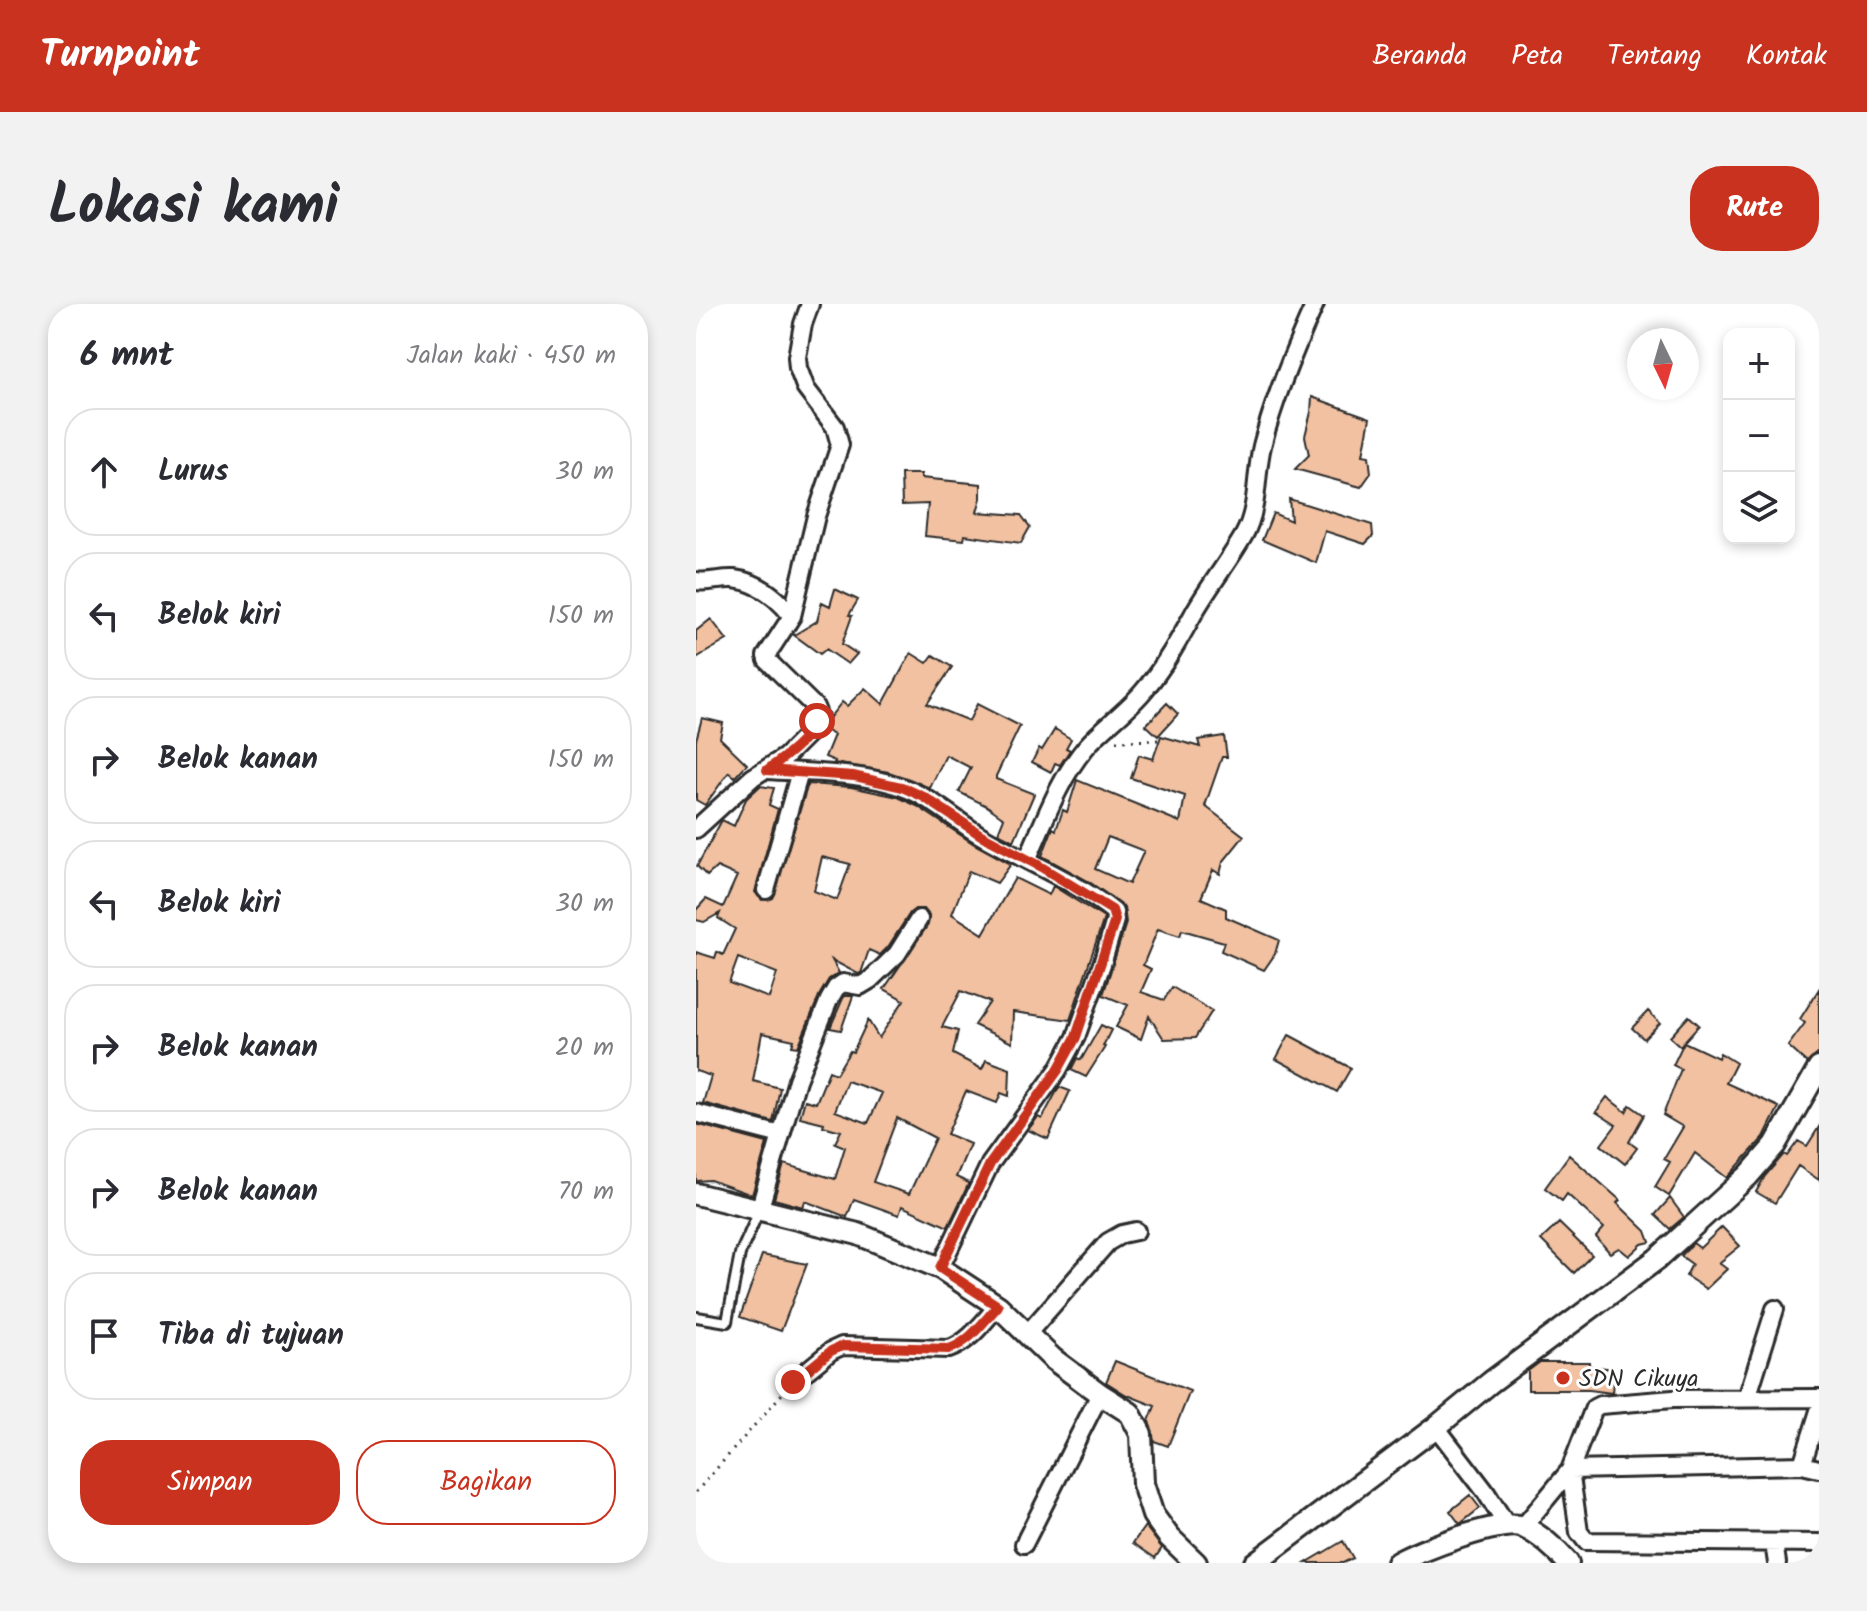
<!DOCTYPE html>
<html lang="id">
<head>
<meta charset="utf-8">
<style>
  body { margin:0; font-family:Kalam,sans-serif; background:#f2f2f3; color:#2b2b33 }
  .controls { position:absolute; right:24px; top:24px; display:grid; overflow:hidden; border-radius:16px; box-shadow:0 4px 12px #0003 }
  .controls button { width:72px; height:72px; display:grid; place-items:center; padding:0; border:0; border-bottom:2px solid #e1e1e2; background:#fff; color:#2b2b33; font:40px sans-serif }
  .compass { position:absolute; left:931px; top:24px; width:72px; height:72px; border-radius:50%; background:#fff; box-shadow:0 4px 12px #0003; rotate:175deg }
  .stop { position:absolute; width:24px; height:24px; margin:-18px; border:6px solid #c8321e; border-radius:50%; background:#fff }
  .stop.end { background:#c8321e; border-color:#fff; box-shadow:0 2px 8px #0008 }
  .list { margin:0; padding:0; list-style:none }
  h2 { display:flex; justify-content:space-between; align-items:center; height:104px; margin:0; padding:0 32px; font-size:34px }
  h2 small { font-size:26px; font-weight:400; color:#7c7c81 }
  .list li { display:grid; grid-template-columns:52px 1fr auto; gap:24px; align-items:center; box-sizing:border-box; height:128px; margin:0 16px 16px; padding:0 16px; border:2px solid #e1e1e2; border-radius:32px }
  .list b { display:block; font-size:30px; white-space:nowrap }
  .list em { font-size:26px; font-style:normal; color:#7c7c81 }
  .actions { display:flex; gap:16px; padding:24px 32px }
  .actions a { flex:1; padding:18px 0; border:2px solid #c8321e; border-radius:32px; text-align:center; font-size:28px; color:#c8321e }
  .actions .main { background:#c8321e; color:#fff }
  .icon { flex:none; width:44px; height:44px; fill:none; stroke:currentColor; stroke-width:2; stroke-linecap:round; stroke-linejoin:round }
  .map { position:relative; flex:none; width:1123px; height:1259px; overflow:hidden; border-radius:32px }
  header { display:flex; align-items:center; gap:48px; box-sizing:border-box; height:112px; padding:0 40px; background:#c8321e; color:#fff }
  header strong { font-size:38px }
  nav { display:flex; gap:44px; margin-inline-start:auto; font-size:28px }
  .intro { display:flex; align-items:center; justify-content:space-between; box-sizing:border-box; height:192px; padding:0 48px }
  h1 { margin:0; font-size:56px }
  .button { padding:20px 36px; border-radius:32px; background:#c8321e; color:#fff; font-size:28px; font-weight:700 }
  main { display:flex; gap:48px; padding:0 48px }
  aside { flex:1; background:#fff; border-radius:32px; box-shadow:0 4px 12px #0003 }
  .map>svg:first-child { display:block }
  .building { fill:#f1c1a1; stroke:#2b2b2b; stroke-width:2; fill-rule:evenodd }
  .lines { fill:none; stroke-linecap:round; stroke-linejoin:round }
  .service-casing { stroke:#2b2b2b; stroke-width:14 }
  .minor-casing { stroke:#2b2b2b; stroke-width:22 }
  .tertiary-casing { stroke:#2b2b2b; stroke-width:26 }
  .path { stroke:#2b2b2b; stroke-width:3; stroke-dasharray:2 6; stroke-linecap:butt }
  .service { stroke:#fff; stroke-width:8 }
  .minor { stroke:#fff; stroke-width:16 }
  .tertiary { stroke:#fff; stroke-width:20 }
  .route { stroke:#c8321e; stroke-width:10 }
  .poi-dot { fill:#c8321e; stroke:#fff; stroke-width:3 }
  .labels { text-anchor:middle; stroke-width:6; stroke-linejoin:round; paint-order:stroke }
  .poi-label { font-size:24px; fill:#2b2b2b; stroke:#fff; text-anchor:start }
</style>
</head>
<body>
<header>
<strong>Turnpoint</strong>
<nav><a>Beranda</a><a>Peta</a><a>Tentang</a><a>Kontak</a></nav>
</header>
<div class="intro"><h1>Lokasi kami</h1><a class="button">Rute</a></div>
<main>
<aside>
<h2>6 mnt<small>Jalan kaki · 450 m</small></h2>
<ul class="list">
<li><svg class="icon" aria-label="ahead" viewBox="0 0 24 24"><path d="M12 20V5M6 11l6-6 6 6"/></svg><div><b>Lurus</b></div><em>30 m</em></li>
<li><svg class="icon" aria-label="left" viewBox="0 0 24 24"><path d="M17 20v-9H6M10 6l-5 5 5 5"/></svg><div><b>Belok kiri</b></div><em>150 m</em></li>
<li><svg class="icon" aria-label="right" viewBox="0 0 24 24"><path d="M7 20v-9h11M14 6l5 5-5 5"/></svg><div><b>Belok kanan</b></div><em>150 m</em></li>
<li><svg class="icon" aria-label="left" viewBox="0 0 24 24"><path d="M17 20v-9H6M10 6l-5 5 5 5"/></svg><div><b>Belok kiri</b></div><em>30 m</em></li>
<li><svg class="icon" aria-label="right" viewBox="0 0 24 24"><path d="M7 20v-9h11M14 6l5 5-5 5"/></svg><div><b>Belok kanan</b></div><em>20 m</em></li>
<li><svg class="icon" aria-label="right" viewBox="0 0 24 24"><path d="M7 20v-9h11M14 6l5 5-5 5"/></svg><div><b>Belok kanan</b></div><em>70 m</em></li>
<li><svg class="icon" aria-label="arrive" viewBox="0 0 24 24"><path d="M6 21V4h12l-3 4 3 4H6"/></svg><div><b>Tiba di tujuan</b></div></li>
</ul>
<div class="actions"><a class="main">Simpan</a><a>Bagikan</a></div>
</aside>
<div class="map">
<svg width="1123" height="1259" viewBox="0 0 1123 1259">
  <rect width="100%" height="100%" fill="#fff"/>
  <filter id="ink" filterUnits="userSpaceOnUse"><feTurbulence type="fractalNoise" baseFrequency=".0125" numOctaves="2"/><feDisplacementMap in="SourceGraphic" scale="16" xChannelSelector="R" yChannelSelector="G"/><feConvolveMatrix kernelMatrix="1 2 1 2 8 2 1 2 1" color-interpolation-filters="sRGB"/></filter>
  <g filter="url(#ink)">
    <path class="building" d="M 616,93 L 674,114 L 667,151 L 673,152 L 675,169 L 665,183 L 599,165 L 613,151 L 609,132 L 615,108 Z
      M 205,170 L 225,170 L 225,174 L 285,180 L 285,194 L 281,208 L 325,211 L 334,223 L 325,239 L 269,231 L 268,236 L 229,232 L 232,200 L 206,201 Z
      M 593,195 L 676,221 L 677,232 L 669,240 L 629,227 L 620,259 L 566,236 L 577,209 L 595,217 Z
      M 139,285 L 162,296 L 153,311 L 156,312 L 146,340 L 161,350 L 152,360 L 130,345 L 124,350 L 98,331 L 121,317 L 126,298 L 134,302 Z
      M 15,315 L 31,336 L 0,354 L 0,327 Z
      M 215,349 L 231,359 L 237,351 L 256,363 L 231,400 L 273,417 L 281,400 L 324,422 L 300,472 L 300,475 L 338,490 L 318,537 L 302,529 L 308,514 L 291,502 L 263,488 L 275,464 L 250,451 L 234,484 L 193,468 L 138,459 L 139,457 L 129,453 L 138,431 L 129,426 L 134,413 L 146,398 L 151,402 L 169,384 L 187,400 Z
      M 471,399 L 482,410 L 462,432 L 450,421 Z
      M 6,414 L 27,419 L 24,434 L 51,460 L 39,473 L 33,468 L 9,501 L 0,496 L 0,436 Z
      M 359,425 L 375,435 L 370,444 L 374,446 L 364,461 L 359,459 L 355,468 L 336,458 L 343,444 L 346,446 Z
      M 465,432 L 504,443 L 502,436 L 528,432 L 531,453 L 526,453 L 509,502 L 548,532 L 527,558 L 524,570 L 517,566 L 505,594 L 530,605 L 530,613 L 583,636 L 579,650 L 568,666 L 525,647 L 528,638 L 486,626 L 484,632 L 462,625 L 447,661 L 455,665 L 445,688 L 468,696 L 476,683 L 516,707 L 499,734 L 468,735 L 453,712 L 445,735 L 420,723 L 432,701 L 407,691 L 430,619 L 428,603 L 392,577 L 346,552 L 357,524 L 360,526 L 367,506 L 371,508 L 381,476 L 484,518 L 489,492 L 435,474 L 443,451 L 457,455 ZM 412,533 L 448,547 L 433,580 L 399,565 Z
      M 112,480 L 155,483 L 202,493 L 221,502 L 278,540 L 315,560 L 301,579 L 273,567 L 256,610 L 287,630 L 319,574 L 353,591 L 357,582 L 408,614 L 374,716 L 317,708 L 316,739 L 278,721 L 294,698 L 265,687 L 246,723 L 262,727 L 257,750 L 286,765 L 290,756 L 314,765 L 313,792 L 305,789 L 301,799 L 270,787 L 251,830 L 274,840 L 260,873 L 273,879 L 252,923 L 206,902 L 203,911 L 158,895 L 151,913 L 109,897 L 107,903 L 78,895 L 88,860 L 139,875 L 149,843 L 139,839 L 145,827 L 127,822 L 128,819 L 104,813 L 109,796 L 120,799 L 133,767 L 140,770 L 154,747 L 157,748 L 172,716 L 183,734 L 208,696 L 188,685 L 232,621 L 233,611 L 228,605 L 219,605 L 214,609 L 192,643 L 184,651 L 173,646 L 165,669 L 162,670 L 136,656 L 143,669 L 133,675 L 124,690 L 102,743 L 96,742 L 98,736 L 66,729 L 57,777 L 84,784 L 77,818 L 7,799 L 15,772 L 0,767 L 0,648 L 19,654 L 21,648 L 27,651 L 39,625 L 22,614 L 24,609 L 8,618 L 0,616 L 0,606 L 10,595 L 27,603 L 41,572 L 21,563 L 11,572 L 1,562 L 26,516 L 38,522 L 50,495 L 64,482 L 78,484 L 73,501 L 82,505 L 59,588 L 66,596 L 77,594 ZM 126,553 L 154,560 L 141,596 L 118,587 ZM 42,654 L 81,669 L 73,694 L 33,679 ZM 151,777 L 186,789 L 172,819 L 139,807 ZM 201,814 L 239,834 L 213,890 L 177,878 Z
      M 1123,685 L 1123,749 L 1111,759 L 1092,742 L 1109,719 L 1104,715 Z
      M 148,692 L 157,692 L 145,726 L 134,724 Z
      M 952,707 L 964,719 L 948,735 L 936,724 Z
      M 993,712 L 1003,721 L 984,742 L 974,733 Z
      M 405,721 L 415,726 L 407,742 L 409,743 L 390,773 L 375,766 L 381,754 L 385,756 Z
      M 593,731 L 655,764 L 641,788 L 580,755 Z
      M 988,738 L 1022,754 L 1024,749 L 1040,759 L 1030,779 L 1083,803 L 1068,833 L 1031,874 L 999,849 L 973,892 L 959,883 L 974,858 L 968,855 L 987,823 L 967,811 L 985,765 L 977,761 Z
      M 363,783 L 374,787 L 352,835 L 332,826 L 342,813 L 346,815 Z
      M 911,793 L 930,808 L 934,801 L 948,811 L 933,838 L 941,844 L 929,860 L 905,841 L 920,821 L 900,808 Z
      M 0,820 L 71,839 L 56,891 L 14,876 L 0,877 Z
      M 1123,823 L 1123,876 L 1102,862 L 1079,899 L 1060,888 L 1069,872 L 1088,850 L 1091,852 L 1102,837 L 1111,842 Z
      M 873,851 L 924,896 L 921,899 L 950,927 L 954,938 L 946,940 L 933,952 L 923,944 L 914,949 L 900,933 L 908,924 L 871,890 L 866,897 L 849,884 Z
      M 974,894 L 988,913 L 974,925 L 959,911 Z
      M 863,919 L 896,951 L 878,969 L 845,936 Z
      M 1026,923 L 1044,942 L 1023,959 L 1031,965 L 1010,985 L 990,972 L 996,960 L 985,952 L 997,939 L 1004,944 Z
      M 66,951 L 111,960 L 85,1027 L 44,1013 Z
      M 419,1057 L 494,1087 L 472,1142 L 458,1137 L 453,1117 L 459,1102 L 429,1090 L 410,1078 Z
      M 844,1058 L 893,1058 L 893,1062 L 918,1065 L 916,1089 L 893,1086 L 832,1086 L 832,1067 Z
      M 774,1191 L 784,1204 L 764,1220 L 754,1207 Z
      M 449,1222 L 466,1244 L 459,1254 L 437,1239 Z
      M 647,1237 L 657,1254 L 647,1259 L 610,1259 Z"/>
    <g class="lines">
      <defs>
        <path id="service" d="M 1,1013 L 31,1018 L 44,950 L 63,907"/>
        <path id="minor" d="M 0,277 C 13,279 26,274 38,275 C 62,278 82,294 96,312
          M 71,466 C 116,469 163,468 206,483 C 235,493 258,515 284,531 C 328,557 378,576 418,608 L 419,616 L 407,657 L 380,733 L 362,766 L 294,860 L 244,964
          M 0,525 L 57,473 L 89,453 L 118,424 L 123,413 L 119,403 L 71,356 L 70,352 L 96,312 L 120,212 L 144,141 L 139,123 L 110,85 L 102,64 L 101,53 L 107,20 L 114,0
          M 331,556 C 348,518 363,475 390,443 C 408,422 432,407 450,384 C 470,360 484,334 499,307 C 514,281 533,257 548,231 C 563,204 559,171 566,142 C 578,95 599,44 619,0
          M 70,586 L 104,468
          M 0,809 L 85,831
          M 63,907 L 101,776 L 133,696 L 140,684 L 147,679 L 164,682 L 174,676 L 201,650 L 223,615
          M 332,1029 L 412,938 L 426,930 L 440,927
          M 97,1078 L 135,1047 L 146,1042 L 253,1045 C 274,1038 287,1018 302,1002
          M 1051,1094 L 1079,1005
          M 1123,1107 L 1106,1161 L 874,1166 L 883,1228 L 890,1237 L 1123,1239
          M 740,1123 L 789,1187 L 810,1220
          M 1106,1161 L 1123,1165
          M 827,1223 L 874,1166 L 898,1104 L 904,1101 L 977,1095 L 1123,1094
          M 1078,1239 L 1081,1259
          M 328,1240 L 404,1090"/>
        <path id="tertiary" d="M 0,890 L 162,930 L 244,964 L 302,1002 L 357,1055 L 404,1090 L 434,1109 L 445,1130 L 447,1180 L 457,1211 L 473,1233 L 500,1259
          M 559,1259 L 740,1123 L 795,1078 L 961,955 L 1052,872 L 1079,841 L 1123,764
          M 701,1259 C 722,1247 806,1214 827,1223 C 843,1230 861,1246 872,1259"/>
      </defs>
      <use href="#service" class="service-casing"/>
      <use href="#minor" class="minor-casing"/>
      <use href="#tertiary" class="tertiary-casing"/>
      <path class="path" d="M 420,437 L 464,436
        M 0,1188 L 86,1090"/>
      <use href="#service" class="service"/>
      <use href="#minor" class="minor"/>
      <use href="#tertiary" class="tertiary"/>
    </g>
  </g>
  <g class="lines" filter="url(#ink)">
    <path class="route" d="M 97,1078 L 135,1047 L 146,1042 L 253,1045 C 274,1038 287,1018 302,1002 L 244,964 L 294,860 L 362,766 L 380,733 L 419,616 L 416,606 L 342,561 L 285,531 L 228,493 L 206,483 L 158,472 L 71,466 C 89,453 111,437 121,417"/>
  </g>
  <circle class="poi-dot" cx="867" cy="1074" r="8"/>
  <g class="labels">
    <g class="poi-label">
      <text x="883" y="1082">SDN Cikuya</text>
    </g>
  </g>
</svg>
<div class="controls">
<button>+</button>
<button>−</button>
<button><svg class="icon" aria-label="layers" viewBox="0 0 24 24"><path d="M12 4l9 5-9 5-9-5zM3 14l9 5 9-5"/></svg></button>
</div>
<svg class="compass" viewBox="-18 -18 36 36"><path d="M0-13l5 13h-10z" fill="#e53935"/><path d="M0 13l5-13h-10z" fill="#7c7c81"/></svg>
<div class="stop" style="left:121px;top:417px"></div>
<div class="stop end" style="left:97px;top:1078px"></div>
</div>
</main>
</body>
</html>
